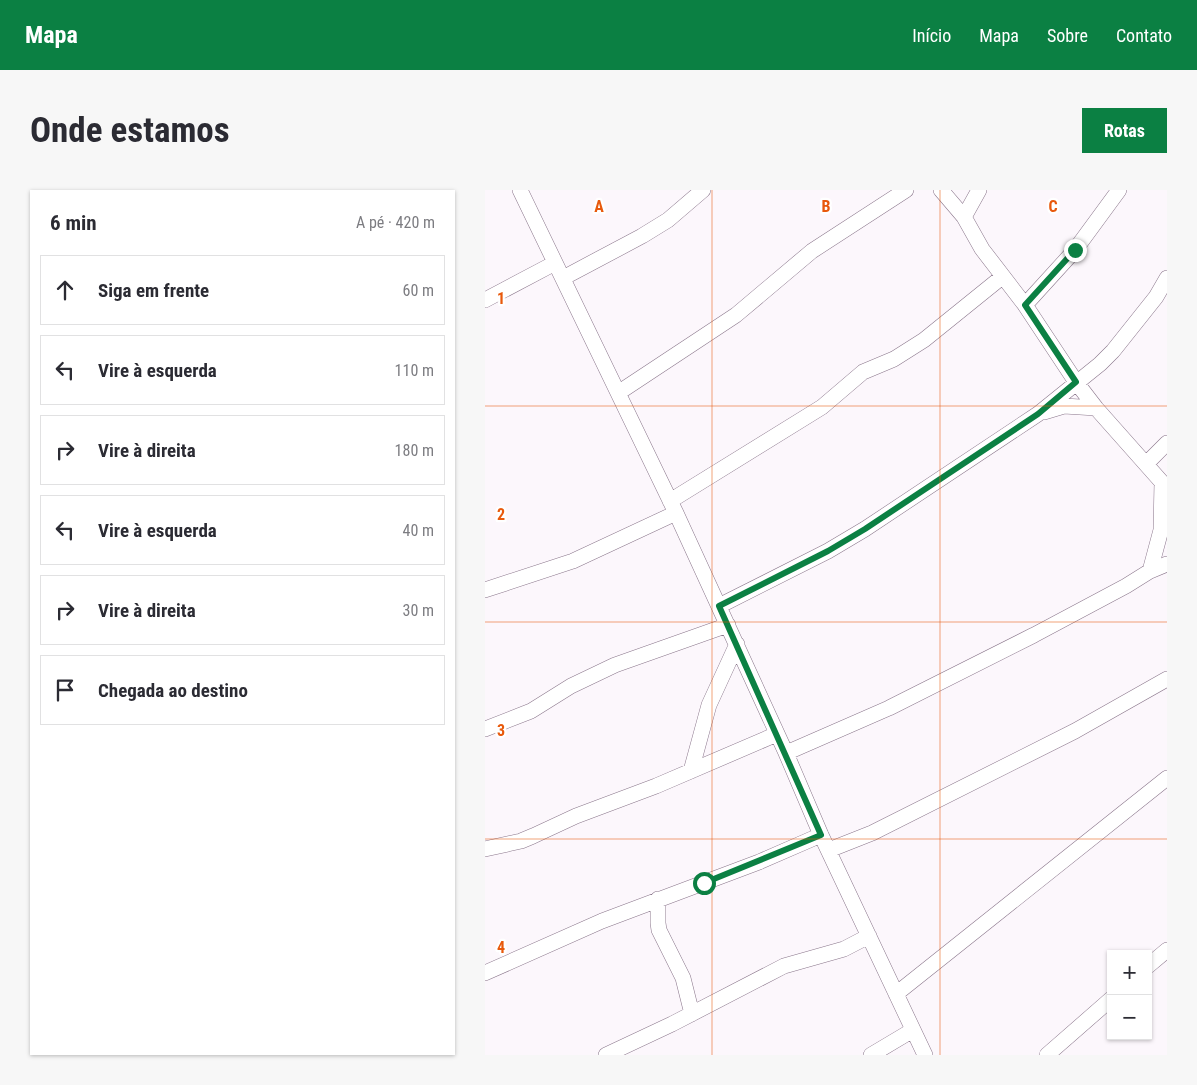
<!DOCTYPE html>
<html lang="pt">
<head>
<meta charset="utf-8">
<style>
  body { margin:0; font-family:"Roboto Condensed",sans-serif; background:#f7f7f7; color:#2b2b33 }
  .controls { position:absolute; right:15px; bottom:15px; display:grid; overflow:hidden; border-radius:0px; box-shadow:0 1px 4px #0004 }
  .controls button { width:45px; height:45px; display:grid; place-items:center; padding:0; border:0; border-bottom:1px solid #e1e1e2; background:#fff; color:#2b2b33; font:25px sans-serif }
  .stop { position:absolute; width:15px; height:15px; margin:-11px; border:4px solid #0b8043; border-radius:50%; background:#fff }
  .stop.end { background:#0b8043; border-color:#fff; box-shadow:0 1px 5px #0008 }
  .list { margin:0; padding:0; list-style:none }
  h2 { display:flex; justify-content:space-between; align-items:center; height:65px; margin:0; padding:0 20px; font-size:21px }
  h2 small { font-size:16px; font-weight:400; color:#7c7c81 }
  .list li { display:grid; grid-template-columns:32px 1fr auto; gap:15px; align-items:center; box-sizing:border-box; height:70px; margin:0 10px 10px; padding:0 10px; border:1px solid #e1e1e2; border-radius:0px }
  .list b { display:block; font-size:19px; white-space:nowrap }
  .list em { font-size:16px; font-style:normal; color:#7c7c81 }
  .icon { flex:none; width:28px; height:28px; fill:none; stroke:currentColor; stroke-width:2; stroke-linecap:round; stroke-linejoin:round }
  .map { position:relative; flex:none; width:682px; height:865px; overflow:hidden; border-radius:0px }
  header { display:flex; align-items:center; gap:30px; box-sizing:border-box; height:70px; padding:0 25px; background:#0b8043; color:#fff }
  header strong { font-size:24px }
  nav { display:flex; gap:28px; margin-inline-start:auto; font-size:18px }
  .intro { display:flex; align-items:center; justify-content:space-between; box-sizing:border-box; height:120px; padding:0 30px }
  h1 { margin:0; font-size:35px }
  .button { padding:12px 22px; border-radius:0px; background:#0b8043; color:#fff; font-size:18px; font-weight:700 }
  main { display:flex; gap:30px; padding:0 30px }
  aside { flex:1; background:#fff; border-radius:0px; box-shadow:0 1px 4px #0004 }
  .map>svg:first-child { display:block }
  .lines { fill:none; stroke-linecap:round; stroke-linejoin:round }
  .minor-casing { stroke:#8a768b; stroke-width:16 }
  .minor { stroke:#fff; stroke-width:15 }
  .route { stroke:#0b8043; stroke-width:6 }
  .grid { fill:none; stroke:#e8590c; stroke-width:1; stroke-opacity:0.55 }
  .grid-label { font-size:16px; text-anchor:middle; font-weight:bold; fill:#e8590c; stroke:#fff; stroke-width:4.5; stroke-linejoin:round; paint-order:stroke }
</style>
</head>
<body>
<header>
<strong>Mapa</strong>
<nav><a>Início</a><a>Mapa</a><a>Sobre</a><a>Contato</a></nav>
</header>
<div class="intro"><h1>Onde estamos</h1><a class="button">Rotas</a></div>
<main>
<aside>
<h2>6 min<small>A pé · 420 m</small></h2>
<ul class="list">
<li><svg class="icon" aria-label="ahead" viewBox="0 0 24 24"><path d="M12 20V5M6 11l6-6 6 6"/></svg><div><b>Siga em frente</b></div><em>60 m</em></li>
<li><svg class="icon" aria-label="left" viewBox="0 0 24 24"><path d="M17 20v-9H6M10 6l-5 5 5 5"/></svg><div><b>Vire à esquerda</b></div><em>110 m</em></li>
<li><svg class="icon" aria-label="right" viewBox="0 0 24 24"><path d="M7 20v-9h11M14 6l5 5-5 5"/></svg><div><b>Vire à direita</b></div><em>180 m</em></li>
<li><svg class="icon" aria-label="left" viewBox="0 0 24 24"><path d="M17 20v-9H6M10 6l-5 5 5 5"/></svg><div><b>Vire à esquerda</b></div><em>40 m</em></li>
<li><svg class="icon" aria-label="right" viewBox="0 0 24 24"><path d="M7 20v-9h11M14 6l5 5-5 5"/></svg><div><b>Vire à direita</b></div><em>30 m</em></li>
<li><svg class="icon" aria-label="arrive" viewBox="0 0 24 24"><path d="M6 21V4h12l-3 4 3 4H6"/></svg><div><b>Chegada ao destino</b></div></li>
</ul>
</aside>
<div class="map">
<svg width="682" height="865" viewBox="0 0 682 865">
  <rect width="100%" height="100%" fill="#fcf7fc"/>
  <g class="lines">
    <defs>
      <path id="minor" d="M 35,0 L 191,323 L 301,563 L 336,645 L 440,865
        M 456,0 L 479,27 L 497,59 L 540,115 L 591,192 L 611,218 L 682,298
        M 479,27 L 494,0
        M 78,88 L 157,46 L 183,30 L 218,0
        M 0,110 L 70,73
        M 540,115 L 590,60 L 634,0
        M 133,203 L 251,125 L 327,61 L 421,0
        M 559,222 L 579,216 L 611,218
        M 661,274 L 682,253
        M 185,311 L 337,217 L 378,182 L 409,169 L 439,150 L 517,87
        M 665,381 L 676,340 L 677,292
        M 0,400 L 88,371 L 191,323
        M 234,416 L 343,361 L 380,339 L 553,224 L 615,174 L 628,161 L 671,107 L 682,88
        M 0,539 L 46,521 L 86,496 L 130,475 L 243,435
        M 301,563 L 404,518 L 549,445 L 641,396 L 665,381 L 682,374
        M 206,581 L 224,515 L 252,454
        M 0,659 L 36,651 L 48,646 L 91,626 L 171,596 L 292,544
        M 344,660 L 387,643 L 590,541 L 682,489
        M 173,709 L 173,733 L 174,740 L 198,788 L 207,824
        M 663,776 L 682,760
        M 0,783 L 117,731 L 274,672 L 336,645
        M 411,804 L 682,588
        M 121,865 L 187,834 L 299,776 L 359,759 L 384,746
        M 386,865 L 428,840
        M 562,865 L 626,809"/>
    </defs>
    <use href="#minor" class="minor-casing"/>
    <use href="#minor" class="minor"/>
  </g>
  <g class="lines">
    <path class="route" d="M 219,693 L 336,645 L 234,416 L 343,361 L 380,339 L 553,224 L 591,192 L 540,115 L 590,60"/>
  </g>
  <path class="grid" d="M 227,0 L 227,865M 455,0 L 455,865M 0,216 L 682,216M 0,432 L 682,432M 0,649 L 682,649"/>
  <g class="grid-label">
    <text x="114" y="22">A</text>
    <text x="341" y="22">B</text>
    <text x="568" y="22">C</text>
    <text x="16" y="114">1</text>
    <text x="16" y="330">2</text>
    <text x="16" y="546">3</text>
    <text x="16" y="763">4</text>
  </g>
</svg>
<div class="controls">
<button>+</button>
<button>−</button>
</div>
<div class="stop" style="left:219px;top:693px"></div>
<div class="stop end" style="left:590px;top:60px"></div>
</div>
</main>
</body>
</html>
